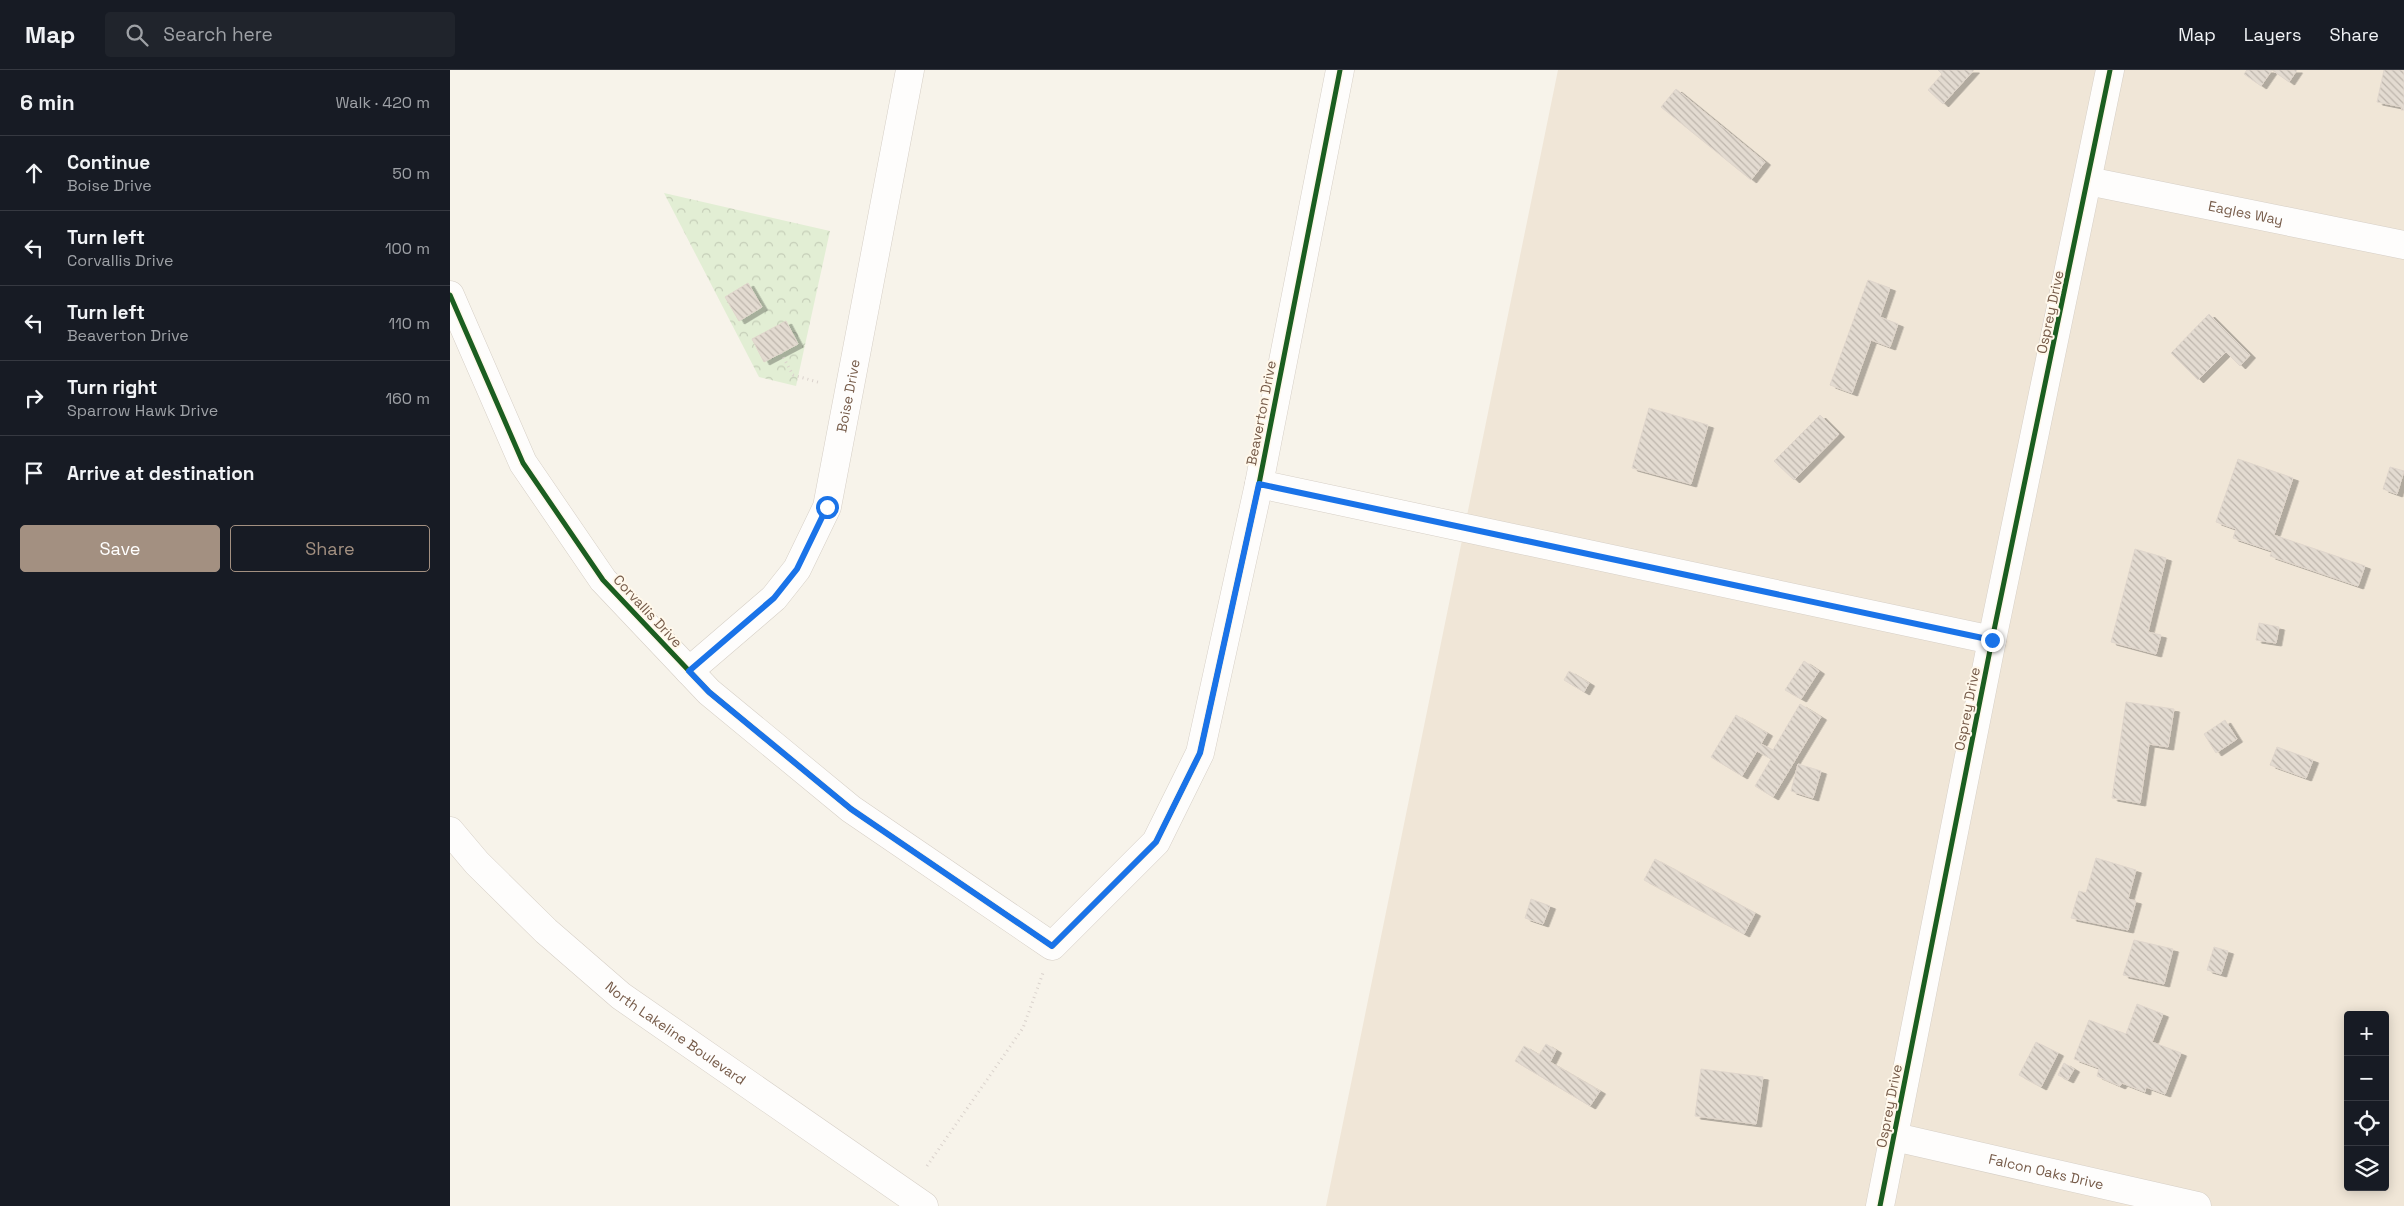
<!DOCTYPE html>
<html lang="en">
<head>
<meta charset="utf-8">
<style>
  body { margin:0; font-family:"Space Grotesk",sans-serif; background:#20242c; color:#f1f3f6 }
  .controls { position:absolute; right:15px; bottom:15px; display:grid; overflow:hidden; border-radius:5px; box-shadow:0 2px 12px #0003 }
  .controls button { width:45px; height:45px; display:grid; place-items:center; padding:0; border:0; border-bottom:1px solid #363941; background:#171b24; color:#f1f3f6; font:25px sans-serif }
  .stop { position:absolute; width:15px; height:15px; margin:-11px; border:4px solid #1a73e8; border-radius:50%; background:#fff }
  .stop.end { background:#1a73e8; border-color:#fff; box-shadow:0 1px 5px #0008 }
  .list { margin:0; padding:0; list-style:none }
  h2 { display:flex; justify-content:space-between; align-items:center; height:65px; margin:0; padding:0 20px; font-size:21px }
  h2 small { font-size:16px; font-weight:400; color:#9ea1a6 }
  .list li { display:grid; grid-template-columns:32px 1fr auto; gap:15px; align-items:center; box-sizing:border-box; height:75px; padding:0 20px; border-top:1px solid #363941 }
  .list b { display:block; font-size:19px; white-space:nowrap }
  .list p { margin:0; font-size:16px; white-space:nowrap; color:#9ea1a6 }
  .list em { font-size:16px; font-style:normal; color:#9ea1a6 }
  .actions { display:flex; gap:10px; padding:15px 20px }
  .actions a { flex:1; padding:11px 0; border:1px solid #a39081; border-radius:5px; text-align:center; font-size:18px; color:#a39081 }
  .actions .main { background:#a39081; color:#fff }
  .icon { flex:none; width:28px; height:28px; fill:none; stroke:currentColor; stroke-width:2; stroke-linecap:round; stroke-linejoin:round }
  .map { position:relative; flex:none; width:1954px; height:1136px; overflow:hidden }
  header { display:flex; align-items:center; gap:30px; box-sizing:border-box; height:70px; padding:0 25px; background:#171b24; border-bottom:1px solid #363941 }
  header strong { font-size:24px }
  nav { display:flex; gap:28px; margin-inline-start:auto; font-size:18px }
  .search { width:350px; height:45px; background:#20242c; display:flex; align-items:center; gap:12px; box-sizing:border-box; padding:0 18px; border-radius:5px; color:#9ea1a6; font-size:19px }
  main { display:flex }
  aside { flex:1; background:#171b24 }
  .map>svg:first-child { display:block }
  .residential { fill:#f0e6d7; fill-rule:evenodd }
  .park { fill:url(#park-crowns) }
  .building { fill:url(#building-back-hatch); stroke:#e0d6cc; filter:url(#shadow) }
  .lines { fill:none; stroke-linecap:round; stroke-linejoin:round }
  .minor-casing { stroke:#d6cfc6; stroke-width:29 }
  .tertiary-casing { stroke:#d6cfc6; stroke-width:29 }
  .path { stroke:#dad2cc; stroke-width:3; stroke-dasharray:1 4; stroke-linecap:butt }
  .minor { stroke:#fefdfc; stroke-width:28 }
  .tertiary { stroke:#fefdfc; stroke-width:28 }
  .cycleway-casing { stroke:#fff8eb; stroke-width:8 }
  .cycleway { stroke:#1b5e20; stroke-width:5 }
  .route { stroke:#1a73e8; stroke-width:6 }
  .labels { text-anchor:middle; stroke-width:4; stroke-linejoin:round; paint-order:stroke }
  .street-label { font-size:14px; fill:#765b49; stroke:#fff8eb }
</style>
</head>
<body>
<header>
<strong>Map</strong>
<div class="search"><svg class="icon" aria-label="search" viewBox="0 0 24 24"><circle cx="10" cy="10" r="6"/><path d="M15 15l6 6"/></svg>Search here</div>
<nav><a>Map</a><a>Layers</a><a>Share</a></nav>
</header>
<main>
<aside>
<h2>6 min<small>Walk · 420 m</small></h2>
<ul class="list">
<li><svg class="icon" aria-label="ahead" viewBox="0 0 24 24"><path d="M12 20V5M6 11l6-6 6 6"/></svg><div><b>Continue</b><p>Boise Drive</p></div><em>50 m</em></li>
<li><svg class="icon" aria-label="left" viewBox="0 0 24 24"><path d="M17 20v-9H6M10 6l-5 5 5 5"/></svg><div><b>Turn left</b><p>Corvallis Drive</p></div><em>100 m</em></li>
<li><svg class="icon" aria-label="left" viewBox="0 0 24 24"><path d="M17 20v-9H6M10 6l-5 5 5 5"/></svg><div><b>Turn left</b><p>Beaverton Drive</p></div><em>110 m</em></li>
<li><svg class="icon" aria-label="right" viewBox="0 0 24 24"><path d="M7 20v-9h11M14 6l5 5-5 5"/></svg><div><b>Turn right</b><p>Sparrow Hawk Drive</p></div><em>160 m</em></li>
<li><svg class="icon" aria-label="arrive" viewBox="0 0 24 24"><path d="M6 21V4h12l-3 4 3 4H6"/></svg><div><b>Arrive at destination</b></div></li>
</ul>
<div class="actions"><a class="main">Save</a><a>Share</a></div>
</aside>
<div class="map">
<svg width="1954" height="1136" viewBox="0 0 1954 1136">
  <defs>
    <pattern id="park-crowns" width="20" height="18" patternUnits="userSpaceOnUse" patternTransform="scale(1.25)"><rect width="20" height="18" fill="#e2eed4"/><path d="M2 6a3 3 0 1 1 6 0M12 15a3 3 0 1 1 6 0" fill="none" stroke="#c5ceb8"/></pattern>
    <pattern id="building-back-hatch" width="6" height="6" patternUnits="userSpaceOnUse" patternTransform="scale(1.25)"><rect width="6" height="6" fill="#e3dbd1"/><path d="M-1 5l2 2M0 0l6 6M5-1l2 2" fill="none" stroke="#bdb5ac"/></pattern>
    <filter id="shadow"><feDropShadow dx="5.5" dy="3" stdDeviation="0" flood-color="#0004"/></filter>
  </defs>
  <rect width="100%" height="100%" fill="#f7f3ea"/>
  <path class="residential" d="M 1108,0 L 1954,0 L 1954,1136 L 876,1136 ZM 1898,945 L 1935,945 L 1935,1117 L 1898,1117 Z"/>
  <path class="park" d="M 214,123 L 380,161 L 346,316 L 309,307 Z"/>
  <path class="building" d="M 1488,0 L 1524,0 L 1493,34 L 1478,20 L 1492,4 Z
    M 1797,0 L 1822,0 L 1811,16 L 1794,4 Z
    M 1822,0 L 1847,0 L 1839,12 Z
    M 1934,0 L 1954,0 L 1954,40 L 1951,40 L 1952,37 L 1927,32 Z
    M 1226,19 L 1315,92 L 1301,110 L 1211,37 Z
    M 1418,210 L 1440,218 L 1430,247 L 1448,254 L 1440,277 L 1421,270 L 1402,323 L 1380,315 Z
    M 298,213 L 312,237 L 289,251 L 275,227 Z
    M 1759,244 L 1800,285 L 1790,296 L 1776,282 L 1748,310 L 1721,283 Z
    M 336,251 L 348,274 L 314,292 L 302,269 Z
    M 1199,338 L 1258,355 L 1241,414 L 1182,398 Z
    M 1370,345 L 1389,364 L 1344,410 L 1324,391 Z
    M 1788,389 L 1843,408 L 1824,465 L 1915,496 L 1908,516 L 1820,486 L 1822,481 L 1783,468 L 1786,459 L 1766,452 Z
    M 1940,397 L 1954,401 L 1947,424 L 1933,419 Z
    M 1685,479 L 1716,488 L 1698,562 L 1711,565 L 1706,584 L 1661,572 Z
    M 1809,553 L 1829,557 L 1826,573 L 1806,570 Z
    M 1354,591 L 1369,601 L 1351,629 L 1335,620 Z
    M 1119,601 L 1139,613 L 1134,622 L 1114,610 Z
    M 1676,632 L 1724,639 L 1718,677 L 1699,674 L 1690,733 L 1662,728 Z
    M 1350,634 L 1371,647 L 1323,727 L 1305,716 L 1321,689 L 1307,681 L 1292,706 L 1261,687 L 1286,645 L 1317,663 L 1311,674 L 1323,680 Z
    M 1775,650 L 1787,669 L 1766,683 L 1754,664 Z
    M 1827,677 L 1863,690 L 1856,708 L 1820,695 Z
    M 1348,694 L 1371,701 L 1363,728 L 1341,721 Z
    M 1646,788 L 1686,800 L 1678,829 L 1686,831 L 1678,860 L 1621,848 L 1629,821 L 1636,823 Z
    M 1205,789 L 1305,843 L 1294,864 L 1194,810 Z
    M 1081,829 L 1100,836 L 1093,854 L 1075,848 Z
    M 1684,870 L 1723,879 L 1714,914 L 1673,905 Z
    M 1764,877 L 1778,881 L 1771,904 L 1757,900 Z
    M 1687,934 L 1713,944 L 1702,972 L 1731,983 L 1715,1024 L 1696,1017 L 1695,1022 L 1672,1013 L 1670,1016 L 1647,1006 L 1649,998 L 1624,989 L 1639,950 L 1676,964 Z
    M 1586,972 L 1608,983 L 1591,1017 L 1569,1005 Z
    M 1096,974 L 1106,980 L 1100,992 L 1150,1021 L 1140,1036 L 1065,991 L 1074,976 L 1089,985 Z
    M 1614,993 L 1624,999 L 1618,1010 L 1608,1005 Z
    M 1251,999 L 1313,1007 L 1306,1054 L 1245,1046 Z"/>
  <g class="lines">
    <defs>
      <g id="minor">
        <path id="s1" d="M 1638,111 L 1954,175"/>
        <path d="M 0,225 L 73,393 L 153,510 L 259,622 L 401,739 L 602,876 L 706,772 L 750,683 L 809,414 L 890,0"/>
        <path d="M 809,414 L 1542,570"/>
        <path id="s2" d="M 239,601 L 324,528 L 347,499 L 377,437 L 460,0"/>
        <path id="s3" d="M 1445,1067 L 1747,1136"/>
        <path d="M 1430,1136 L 1542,570 L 1660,0"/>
      </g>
      <g id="tertiary">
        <path id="s4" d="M 0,761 L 27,793 L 96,861 L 171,926 L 474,1136"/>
      </g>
    </defs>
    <use href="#minor" class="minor-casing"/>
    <use href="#tertiary" class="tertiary-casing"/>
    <path class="path" d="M 331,283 L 343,305 L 371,313
      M 477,1096 L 573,958 L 593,903"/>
    <use href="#minor" class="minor"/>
    <use href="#tertiary" class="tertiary"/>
    <defs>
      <path id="cycleway" d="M 0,225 L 73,393 L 153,510 L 259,622 L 401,739 L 602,876 L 706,772 L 750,683 L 809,414 L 890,0
        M 1430,1136 L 1542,570 L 1660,0"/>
    </defs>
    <use href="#cycleway" class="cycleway-casing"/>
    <use href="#cycleway" class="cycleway"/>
  </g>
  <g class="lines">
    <path class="route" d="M 377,437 L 347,499 L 324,528 L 239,601 L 259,622 L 401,739 L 602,876 L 706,772 L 750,683 L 809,414 L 1542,570"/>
  </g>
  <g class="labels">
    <g class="street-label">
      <text dy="5" stroke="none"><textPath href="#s1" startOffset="161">Eagles Way</textPath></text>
      <text transform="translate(1600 242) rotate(-78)" y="5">Osprey Drive</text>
      <text dy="5" stroke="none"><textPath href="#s2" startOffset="331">Boise Drive</textPath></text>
      <text transform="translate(811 343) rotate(-79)" y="5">Beaverton Drive</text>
      <text transform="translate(198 541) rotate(47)" y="5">Corvallis Drive</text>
      <text transform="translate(1517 639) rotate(-79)" y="5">Osprey Drive</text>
      <text dy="5" stroke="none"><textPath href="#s4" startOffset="304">North Lakeline Boulevard</textPath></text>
      <text transform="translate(1439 1036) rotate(-79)" y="5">Osprey Drive</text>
      <text dy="5" stroke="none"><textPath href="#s3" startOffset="155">Falcon Oaks Drive</textPath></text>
    </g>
  </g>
</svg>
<div class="controls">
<button>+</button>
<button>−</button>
<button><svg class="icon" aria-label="locate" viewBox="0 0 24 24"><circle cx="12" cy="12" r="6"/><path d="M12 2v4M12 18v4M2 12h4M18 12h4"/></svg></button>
<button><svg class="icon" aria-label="layers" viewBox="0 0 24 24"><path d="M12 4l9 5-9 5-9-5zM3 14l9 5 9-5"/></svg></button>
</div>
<div class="stop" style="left:377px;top:437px"></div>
<div class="stop end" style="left:1542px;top:570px"></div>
</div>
</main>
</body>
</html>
